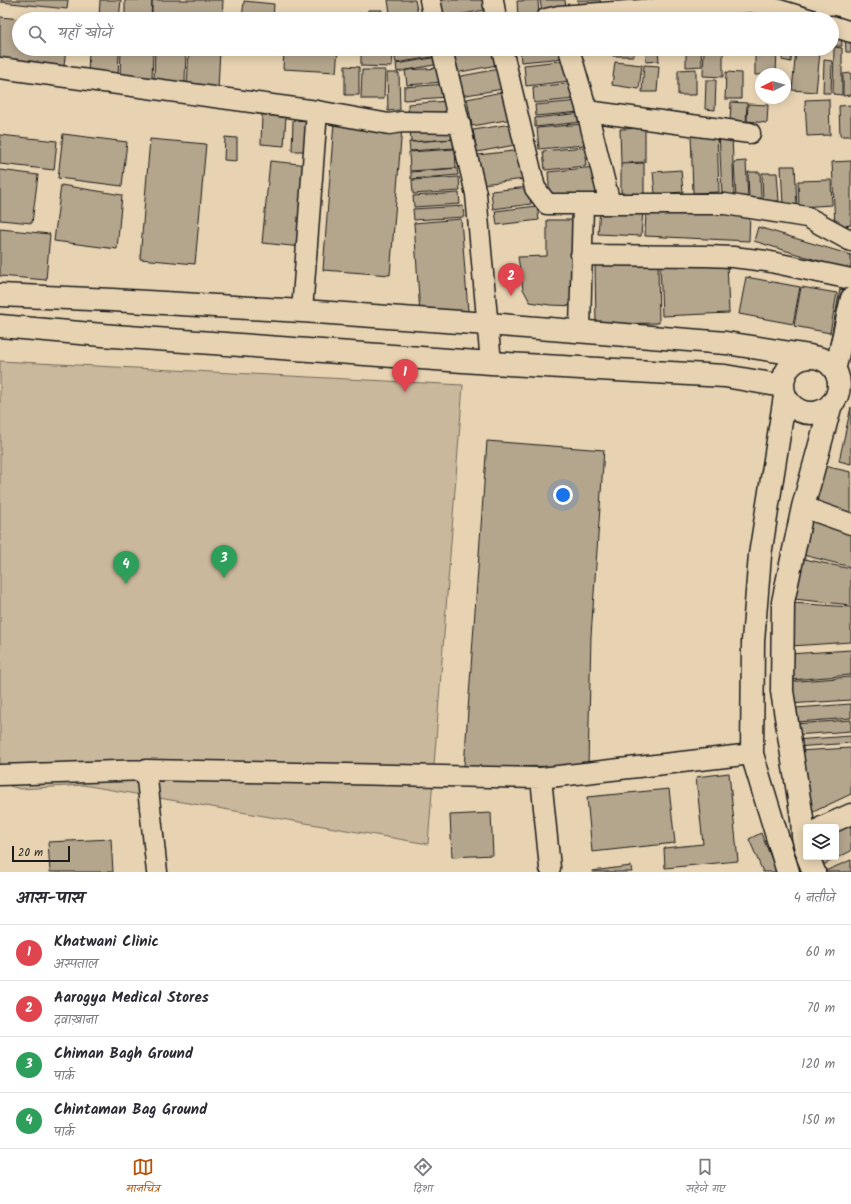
<!DOCTYPE html>
<html lang="hi">
<head>
<meta charset="utf-8">
<style>
  body { margin:0; font-family:Kalam,"Playpen Sans Deva",sans-serif; background:#f7f7f7; color:#2b2b33 }
  .controls { position:absolute; right:12px; bottom:12px; display:grid; overflow:hidden; border-radius:4px; box-shadow:0 2px 10px #0003 }
  .controls button { width:36px; height:36px; display:grid; place-items:center; padding:0; border:0; border-bottom:1px solid #e1e1e2; background:#fff; color:#2b2b33; font:20px sans-serif }
  .compass { position:absolute; left:755px; top:68px; width:36px; height:36px; border-radius:50%; background:#fff; box-shadow:0 2px 10px #0003; rotate:264deg }
  .scale { position:absolute; left:12px; bottom:10px; width:58px; box-sizing:border-box; padding-left:4px; border:2px solid #1c1c1c; border-top:0; font-size:11px; line-height:14px; white-space:nowrap; color:#1c1c1c; -webkit-text-stroke:3px #e7d3b2; paint-order:stroke }
  .you { position:absolute; left:563px; top:495px; width:14px; height:14px; margin:-10px; border:3px solid #fff; border-radius:50%; background:#1a73e8; box-shadow:0 0 0 6px #1a73e833 }
  .badge { display:grid; place-items:center; width:26px; height:26px; border-radius:50%; background:#b45309; color:#fff; font-size:13px; font-weight:700 }
  .pin { position:absolute; translate:-50% -33px; filter:drop-shadow(0 1px 2px #0008) }
  .pin::after { content:''; position:absolute; top:21px; width:14px; height:12px; background:inherit; clip-path:polygon(0 0,100% 0,50% 100%) }
  .list { margin:0; padding:0; list-style:none }
  h2 { display:flex; justify-content:space-between; align-items:center; height:52px; margin:0; padding:0 16px; font-size:17px }
  h2 small { font-size:13px; font-weight:400; color:#7c7c81 }
  .list li { display:grid; grid-template-columns:26px 1fr auto; gap:12px; align-items:center; box-sizing:border-box; height:56px; padding:0 16px; border-top:1px solid #e1e1e2 }
  .list b { display:block; font-size:15px; white-space:nowrap }
  .list p { margin:0; font-size:13px; white-space:nowrap; color:#7c7c81 }
  .list em { font-size:13px; font-style:normal; color:#7c7c81 }
  .icon { flex:none; width:22px; height:22px; fill:none; stroke:currentColor; stroke-width:2; stroke-linecap:round; stroke-linejoin:round }
  .map { position:relative; flex:none; width:851px; height:872px; overflow:hidden }
  .search { position:absolute; background:#fff; box-shadow:0 2px 10px #0003; left:12px; right:12px; top:12px; height:44px; display:flex; align-items:center; gap:10px; box-sizing:border-box; padding:0 14px; border-radius:22px; color:#7c7c81; font-size:15px }
  .sheet { height:276px; background:#fff }
  nav { display:flex; justify-content:space-around; align-items:center; box-sizing:border-box; height:56px; border-top:1px solid #e1e1e2; background:#fff; font-size:11px; color:#7c7c81 }
  nav a { display:grid; justify-items:center; gap:2px }
  nav .on { color:#b45309 }
  .map>svg:first-child { display:block }
  .green { fill:#cab89d; stroke:#736a5c }
  .building { fill:#b4a58d; stroke:#1c1c1c }
  .lines { fill:none; stroke-linecap:round; stroke-linejoin:round }
  .minor-casing { stroke:#1c1c1c; stroke-width:23 }
  .major-casing { stroke:#1c1c1c; stroke-width:25 }
  .minor { stroke:#e7d3b2; stroke-width:20 }
  .major { stroke:#e7d3b2; stroke-width:22 }
</style>
</head>
<body>
<div class="map">
<svg width="851" height="872" viewBox="0 0 851 872">
  <rect width="100%" height="100%" fill="#e7d3b2"/>
  <filter id="ink" filterUnits="userSpaceOnUse"><feTurbulence type="fractalNoise" baseFrequency=".025" numOctaves="2"/><feDisplacementMap in="SourceGraphic" scale="8" xChannelSelector="R" yChannelSelector="G"/><feConvolveMatrix kernelMatrix="1 2 1 2 8 2 1 2 1" color-interpolation-filters="sRGB"/></filter>
  <g filter="url(#ink)">
    <path class="green" d="M 0,361 L 463,385 L 428,844 L 83,785 L 20,789 L 0,783 Z"/>
    <path class="building" d="M 1,0 L 68,0 L 67,9 L 1,2 Z
      M 100,0 L 121,0 L 119,19 L 99,19 Z
      M 125,0 L 152,0 L 151,19 L 125,19 Z
      M 152,0 L 223,0 L 222,19 L 152,17 Z
      M 388,0 L 415,0 L 419,19 L 391,19 Z
      M 438,0 L 483,0 L 485,10 L 442,18 Z
      M 538,0 L 539,17 L 518,19 L 517,1 Z
      M 540,0 L 565,0 L 566,10 L 542,12 Z
      M 577,0 L 600,0 L 602,5 L 581,12 Z
      M 244,1 L 274,4 L 273,19 L 242,19 Z
      M 368,10 L 382,10 L 381,19 L 367,19 Z
      M 486,16 L 486,19 L 467,19 Z
      M 0,17 L 21,19 L 19,19 L 19,49 L 66,49 L 64,66 L 0,58 Z
      M 832,29 L 841,31 L 842,46 L 832,46 Z
      M 845,36 L 851,36 L 851,52 L 846,52 Z
      M 834,47 L 842,48 L 842,95 L 833,94 Z
      M 89,49 L 119,49 L 118,78 L 88,76 Z
      M 121,49 L 153,49 L 152,80 L 120,78 Z
      M 155,49 L 186,49 L 185,83 L 154,82 Z
      M 189,49 L 220,49 L 218,89 L 187,87 Z
      M 284,49 L 338,49 L 336,72 L 283,69 Z
      M 361,49 L 393,49 L 392,67 L 361,66 Z
      M 393,49 L 437,49 L 438,56 L 396,63 Z
      M 451,49 L 494,49 L 497,65 L 455,73 Z
      M 520,49 L 563,49 L 564,58 L 521,62 Z
      M 613,49 L 635,49 L 634,56 L 613,56 Z
      M 645,49 L 658,49 L 659,61 L 646,62 Z
      M 686,49 L 701,49 L 702,66 L 686,67 Z
      M 704,49 L 723,49 L 723,77 L 703,76 Z
      M 755,49 L 777,49 L 776,74 L 755,75 Z
      M 783,49 L 792,49 L 791,62 L 782,60 Z
      M 796,50 L 820,52 L 816,92 L 792,90 Z
      M 438,57 L 439,64 L 397,72 L 396,64 Z
      M 568,60 L 570,81 L 526,86 L 524,65 Z
      M 824,60 L 832,61 L 831,93 L 823,93 Z
      M 615,62 L 642,65 L 639,89 L 612,85 Z
      M 644,65 L 659,66 L 657,92 L 642,92 Z
      M 345,66 L 359,67 L 359,95 L 345,95 Z
      M 442,68 L 443,82 L 407,85 L 405,70 Z
      M 499,69 L 503,89 L 460,96 L 456,77 Z
      M 696,69 L 696,95 L 678,95 L 678,70 Z
      M 362,70 L 385,70 L 384,99 L 361,99 Z
      M 726,72 L 741,73 L 741,99 L 725,99 Z
      M 387,73 L 399,73 L 400,110 L 388,111 Z
      M 851,73 L 851,95 L 843,96 L 843,74 Z
      M 706,80 L 716,80 L 715,110 L 705,109 Z
      M 574,83 L 575,99 L 534,103 L 533,87 Z
      M 448,84 L 448,97 L 404,100 L 404,87 Z
      M 507,91 L 512,119 L 472,126 L 467,99 Z
      M 829,99 L 830,135 L 807,136 L 805,100 Z
      M 448,101 L 450,118 L 409,121 L 408,104 Z
      M 579,101 L 580,112 L 536,116 L 535,105 Z
      M 731,102 L 747,103 L 746,124 L 730,123 Z
      M 748,104 L 768,105 L 767,123 L 747,121 Z
      M 851,105 L 851,136 L 840,136 L 839,106 Z
      M 581,113 L 582,122 L 535,127 L 535,118 Z
      M 262,114 L 286,116 L 284,146 L 261,144 Z
      M 293,120 L 310,121 L 310,151 L 292,151 Z
      M 334,122 L 402,127 L 390,275 L 323,270 Z
      M 511,124 L 515,145 L 477,152 L 473,130 Z
      M 582,124 L 584,145 L 539,149 L 537,128 Z
      M 454,126 L 454,139 L 411,142 L 410,129 Z
      M 645,128 L 645,162 L 621,163 L 620,129 Z
      M 691,131 L 717,131 L 719,192 L 693,193 Z
      M 719,131 L 732,131 L 734,196 L 722,196 Z
      M 63,134 L 127,142 L 122,186 L 58,178 Z
      M 0,135 L 57,141 L 54,170 L 0,164 Z
      M 225,137 L 237,138 L 237,161 L 224,160 Z
      M 150,139 L 206,144 L 195,264 L 140,259 Z
      M 453,139 L 454,148 L 410,151 L 409,142 Z
      M 584,147 L 586,166 L 545,170 L 543,151 Z
      M 455,149 L 456,168 L 410,171 L 409,152 Z
      M 522,150 L 525,179 L 482,184 L 478,155 Z
      M 270,161 L 309,165 L 302,247 L 262,243 Z
      M 746,161 L 748,198 L 736,199 L 734,162 Z
      M 851,161 L 851,225 L 835,227 L 832,162 Z
      M 644,163 L 644,195 L 621,195 L 621,164 Z
      M 781,166 L 795,166 L 797,206 L 783,206 Z
      M 594,167 L 596,193 L 550,198 L 548,172 Z
      M 457,168 L 458,175 L 411,179 L 411,172 Z
      M 0,170 L 38,175 L 32,223 L 0,220 Z
      M 681,170 L 683,192 L 655,194 L 653,172 Z
      M 748,172 L 760,172 L 761,198 L 749,199 Z
      M 762,173 L 777,173 L 779,201 L 763,202 Z
      M 459,177 L 460,191 L 413,194 L 412,180 Z
      M 831,180 L 832,205 L 799,207 L 798,181 Z
      M 61,185 L 122,195 L 117,249 L 54,241 Z
      M 529,187 L 531,204 L 493,209 L 491,191 Z
      M 459,193 L 460,204 L 414,207 L 413,196 Z
      M 463,206 L 464,217 L 414,220 L 413,209 Z
      M 537,206 L 539,220 L 497,225 L 495,211 Z
      M 600,208 L 643,211 L 641,236 L 598,234 Z
      M 646,209 L 750,213 L 749,241 L 645,236 Z
      M 461,219 L 468,311 L 420,314 L 414,223 Z
      M 547,220 L 574,220 L 576,306 L 550,305 L 530,302 L 523,289 L 518,257 L 547,256 Z
      M 758,227 L 851,255 L 851,265 L 849,270 L 754,241 Z
      M 0,229 L 50,234 L 46,280 L 0,276 Z
      M 727,261 L 729,313 L 662,316 L 660,264 Z
      M 658,263 L 659,323 L 596,324 L 595,264 Z
      M 746,277 L 800,287 L 793,324 L 739,314 Z
      M 801,287 L 837,293 L 830,333 L 794,326 Z
      M 840,289 L 849,291 L 839,345 L 830,343 Z
      M 851,407 L 851,464 L 839,461 Z
      M 487,441 L 604,450 L 591,636 L 588,766 L 464,767 Z
      M 824,466 L 851,472 L 851,515 L 813,503 Z
      M 803,519 L 851,531 L 851,567 L 795,553 Z
      M 800,558 L 851,569 L 851,605 L 794,599 Z
      M 792,603 L 851,607 L 851,642 L 791,646 Z
      M 851,650 L 851,675 L 791,680 L 789,654 Z
      M 851,677 L 851,700 L 788,704 L 786,682 Z
      M 851,704 L 851,718 L 797,722 L 796,708 Z
      M 851,720 L 851,731 L 795,735 L 794,724 Z
      M 851,736 L 851,743 L 795,747 L 794,740 Z
      M 851,748 L 851,794 L 811,813 L 797,751 Z
      M 729,773 L 738,861 L 665,868 L 664,848 L 703,844 L 696,777 Z
      M 669,789 L 675,843 L 592,852 L 587,797 Z
      M 491,813 L 493,855 L 452,857 L 450,815 Z
      M 851,824 L 851,851 L 823,865 L 819,857 L 836,857 L 836,831 Z
      M 761,833 L 777,872 L 763,872 L 749,839 Z
      M 111,839 L 113,872 L 50,872 L 48,842 Z
      M 851,860 L 851,872 L 826,872 L 825,871 Z
      M 631,866 L 632,872 L 592,872 L 592,871 Z"/>
    <g class="lines">
      <defs>
        <path id="minor" d="M 430,0 L 434,19
          M 493,0 L 496,19
          M 546,19 L 559,16 L 752,2 L 809,19
          M 832,26 L 851,32
          M 442,49 L 476,194 L 491,363
          M 502,49 L 535,188 L 547,204 L 725,204 L 807,217 L 851,241
          M 569,49 L 587,111 L 610,204
          M 0,68 L 317,111 L 389,124 L 402,122 L 460,123
          M 587,111 L 750,133
          M 581,255 L 705,256 L 733,257 L 766,261 L 851,279
          M 302,311 L 317,111
          M 580,331 L 583,204
          M 835,371 L 851,298
          M 803,507 L 851,524
          M 146,770 L 157,872
          M 0,775 L 146,770 L 541,778 L 752,754
          M 541,778 L 550,868
          M 822,827 L 851,814"/>
        <path id="major" d="M 0,295 L 112,300 L 302,311 L 488,324 L 726,343 L 810,356
          M 0,326 L 114,336 L 491,363 L 725,376 L 783,386
          M783 385a28 28 0 1 1 56 0a28 28 0 1 1-56 0Z
          M 785,396 L 760,555 L 753,641 L 752,754 L 788,872
          M 806,849 L 803,836 L 802,818 L 782,691 L 783,602 L 803,507 L 831,404
          M 808,857 L 814,872"/>
      </defs>
      <use href="#minor" class="minor-casing"/>
      <use href="#major" class="major-casing"/>
      <use href="#minor" class="minor"/>
      <use href="#major" class="major"/>
    </g>
  </g>
</svg>
<div class="controls">
<button><svg class="icon" aria-label="layers" viewBox="0 0 24 24"><path d="M12 4l9 5-9 5-9-5zM3 14l9 5 9-5"/></svg></button>
</div>
<svg class="compass" viewBox="-18 -18 36 36"><path d="M0-13l5 13h-10z" fill="#e53935"/><path d="M0 13l5-13h-10z" fill="#7c7c81"/></svg>
<div class="scale">20 m</div>
<div class="you"></div>
<div class="pin badge" style="left:405px;top:392px;background:#e0444e">1</div>
<div class="pin badge" style="left:511px;top:296px;background:#e0444e">2</div>
<div class="pin badge" style="left:224px;top:578px;background:#2e9e5b">3</div>
<div class="pin badge" style="left:126px;top:584px;background:#2e9e5b">4</div>
<div class="search"><svg class="icon" aria-label="search" viewBox="0 0 24 24"><circle cx="10" cy="10" r="6"/><path d="M15 15l6 6"/></svg>यहाँ खोजें</div>
</div>
<section class="sheet">
<h2>आस-पास<small>4 नतीजे</small></h2>
<ul class="list">
<li><span class="badge" style="background:#e0444e">1</span><div><b>Khatwani Clinic</b><p>अस्पताल</p></div><em>60 m</em></li>
<li><span class="badge" style="background:#e0444e">2</span><div><b>Aarogya Medical Stores</b><p>दवाख़ाना</p></div><em>70 m</em></li>
<li><span class="badge" style="background:#2e9e5b">3</span><div><b>Chiman Bagh Ground</b><p>पार्क</p></div><em>120 m</em></li>
<li><span class="badge" style="background:#2e9e5b">4</span><div><b>Chintaman Bag Ground</b><p>पार्क</p></div><em>150 m</em></li>
</ul>
</section>
<nav>
<a class="on"><svg class="icon" aria-label="map" viewBox="0 0 24 24"><path d="M3 6l6-2 6 2 6-2v14l-6 2-6-2-6 2zM9 4v14M15 6v14"/></svg>मानचित्र</a>
<a><svg class="icon" aria-label="directions" viewBox="0 0 24 24"><path d="M12 3l9 9-9 9-9-9zM9 14v-3h6M13 9l2 2-2 2"/></svg>दिशा</a>
<a><svg class="icon" aria-label="saved" viewBox="0 0 24 24"><path d="M7 4h10v16l-5-4-5 4z"/></svg>सहेजे गए</a>
</nav>
</body>
</html>
